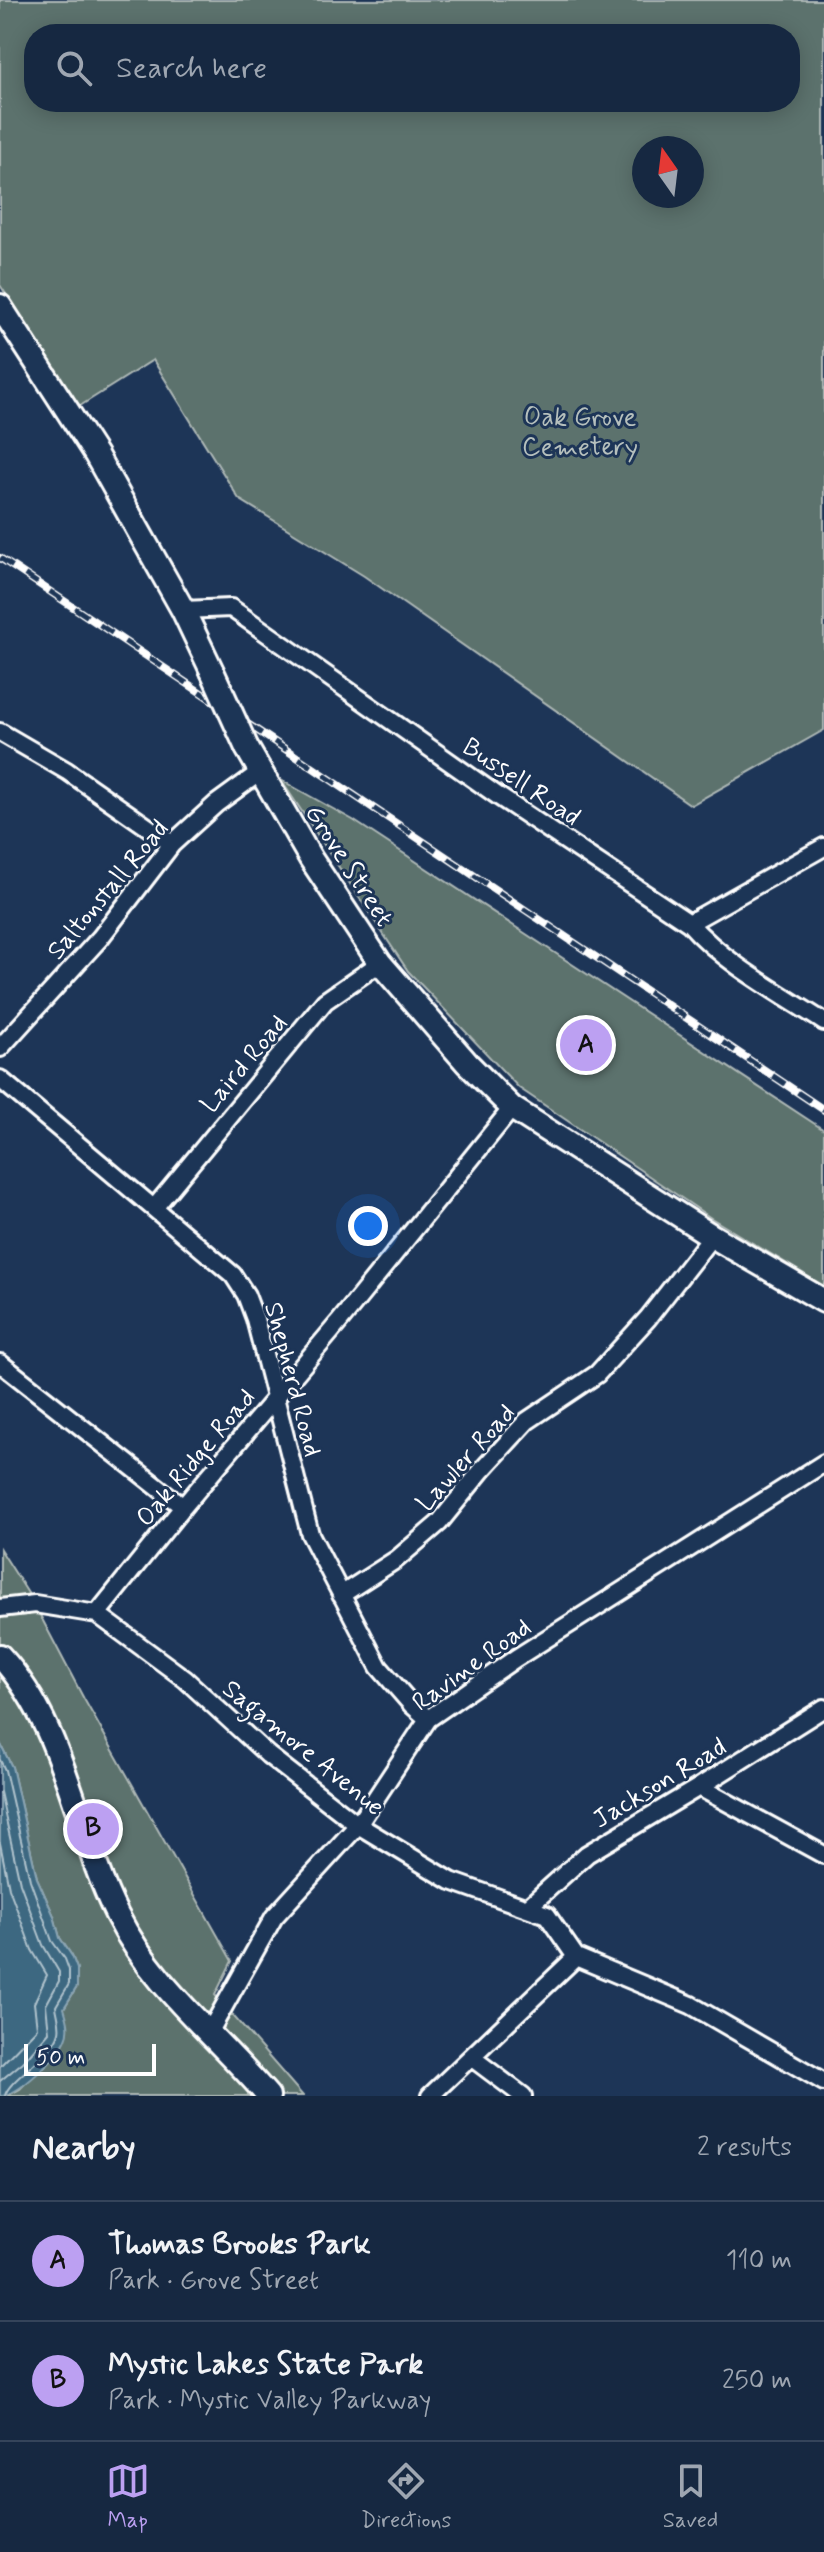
<!DOCTYPE html>
<html lang="en">
<head>
<meta charset="utf-8">
<style>
  body { margin:0; font-family:Mynerve,sans-serif; background:#1f3048; color:#f1f3f6 }
  .compass { position:absolute; left:632px; top:136px; width:72px; height:72px; border-radius:50%; background:#162841; box-shadow:0 4px 20px #0003; rotate:346deg }
  .scale { position:absolute; left:24px; bottom:20px; width:132px; box-sizing:border-box; padding-left:8px; border:4px solid #fff; border-top:0; font-size:22px; line-height:28px; white-space:nowrap; color:#fff; -webkit-text-stroke:6px #1d3557; paint-order:stroke }
  .you { position:absolute; left:368px; top:1226px; width:28px; height:28px; margin:-20px; border:6px solid #fff; border-radius:50%; background:#1a73e8; box-shadow:0 0 0 12px #1a73e833 }
  .badge { display:grid; place-items:center; width:52px; height:52px; border-radius:50%; background:#bca0f2; color:#111; font-size:26px; font-weight:700 }
  .pin { position:absolute; translate:-50% -50%; border:4px solid #fff; box-shadow:0 2px 8px #0006 }
  .list { margin:0; padding:0; list-style:none }
  h2 { display:flex; justify-content:space-between; align-items:center; height:104px; margin:0; padding:0 32px; font-size:34px }
  h2 small { font-size:26px; font-weight:400; color:#9ea6b1 }
  .list li { display:grid; grid-template-columns:52px 1fr auto; gap:24px; align-items:center; box-sizing:border-box; height:120px; padding:0 32px; border-top:2px solid #35445a }
  .list b { display:block; font-size:30px; white-space:nowrap }
  .list p { margin:0; font-size:26px; white-space:nowrap; color:#9ea6b1 }
  .list em { font-size:26px; font-style:normal; color:#9ea6b1 }
  .icon { flex:none; width:44px; height:44px; fill:none; stroke:currentColor; stroke-width:2; stroke-linecap:round; stroke-linejoin:round }
  .map { position:relative; flex:none; width:824px; height:2096px; overflow:hidden }
  .search { position:absolute; background:#162841; box-shadow:0 4px 20px #0003; left:24px; right:24px; top:24px; height:88px; display:flex; align-items:center; gap:20px; box-sizing:border-box; padding:0 28px; border-radius:32px; color:#9ea6b1; font-size:30px }
  .sheet { height:344px; background:#162841 }
  nav { display:flex; justify-content:space-around; align-items:center; box-sizing:border-box; height:112px; border-top:2px solid #35445a; background:#162841; font-size:22px; color:#9ea6b1 }
  nav a { display:grid; justify-items:center; gap:4px }
  nav .on { color:#bca0f2 }
  .map>svg:first-child { display:block }
  .green { fill:#5c726d; stroke:#aeb8b6; stroke-width:2; fill-rule:evenodd }
  .water { fill:#3c6881; stroke:#8aa4b3; stroke-width:2 }
  .lines { fill:none; stroke-linecap:round; stroke-linejoin:round }
  .shore { stroke:#b1c3cd; stroke-width:2 }
  .street-casing { stroke:#fff; stroke-width:22 }
  .secondary-casing { stroke:#fff; stroke-width:28 }
  .street { stroke:#1d3557; stroke-width:16 }
  .secondary { stroke:#1d3557; stroke-width:22 }
  .rail-casing { stroke:#fff; stroke-width:8 }
  .rail { stroke:#1d3557; stroke-width:5; stroke-dasharray:15; stroke-linecap:butt }
  .secondary-bridge-casing { stroke:#fff; stroke-width:28; stroke-linecap:butt }
  .secondary-bridge { stroke:#1d3557; stroke-width:22 }
  .labels { text-anchor:middle; stroke-width:6; stroke-linejoin:round; paint-order:stroke }
  .park-label { font-size:26px; fill:#b6c0bd; stroke:#1d3557 }
  .street-label { font-size:26px; fill:#fff; stroke:#1d3557 }
</style>
</head>
<body>
<div class="map">
<svg width="824" height="2096" viewBox="0 0 824 2096">
  <rect width="100%" height="100%" fill="#1d3557"/>
  <filter id="ink" filterUnits="userSpaceOnUse"><feTurbulence type="fractalNoise" baseFrequency=".0125" numOctaves="2"/><feDisplacementMap in="SourceGraphic" scale="16" xChannelSelector="R" yChannelSelector="G"/><feConvolveMatrix kernelMatrix="1 2 1 2 8 2 1 2 1" color-interpolation-filters="sRGB"/></filter>
  <g filter="url(#ink)">
    <path class="green" d="M 0,0 L 824,0 L 824,730 L 691,805 L 364,576 L 239,499 L 153,360 L 80,406 L 0,285 ZM 34,34 L 790,34 L 790,102 L 34,102 ZM 692,148 L 692,196 L 644,196 L 644,148 Z
      M 281,780 L 353,820 L 824,1130 L 824,1286 L 711,1218 L 519,1088 L 408,971 Z
      M 0,1549 L 31,1598 L 84,1699 L 232,1961 L 215,1995 L 303,2096 L 7,2096 L 20,2089 L 52,2056 L 64,2008 L 77,1987 L 77,1969 L 72,1956 L 60,1938 L 54,1916 L 37,1878 L 12,1767 L 0,1743 Z"/>
    <path class="water" d="M 0,1743 L 12,1767 L 37,1878 L 54,1916 L 60,1938 L 72,1956 L 77,1969 L 77,1987 L 64,2008 C 67,2018 71,2029 66,2039 C 59,2056 18,2096 0,2096 Z"/>
    <g class="lines">
      <path class="shore" d="M 0,1760 L 5,1770 L 30,1880 L 52,1941 L 65,1959 L 69,1970 L 69,1984 L 56,2006 C 57,2015 61,2024 59,2032 C 54,2055 7,2080 5,2096
        M 0,1792 L 20,1883 L 43,1945 L 59,1972 L 59,1981 L 46,2005 L 49,2032 L 23,2062 L 0,2081
        M 0,1843 L 9,1888 L 32,1950 L 47,1975 L 34,2003 L 37,2028 L 0,2066"/>
      <defs>
        <path id="street" d="M 183,610 L 231,608 L 498,796 L 689,923 C 725,964 778,992 824,1022
          M 0,732 L 67,771 L 172,844
          M 689,923 L 824,847
          M 0,1048 L 100,938 L 172,844 L 216,804 L 260,772
          M 0,1079 L 233,1275 L 246,1295 L 255,1319 L 310,1534 L 379,1667 L 412,1705 L 428,1719
          M 155,1207 L 325,1001 L 380,963
          M 0,1363 L 183,1507
          M 341,1595 L 397,1559 L 439,1523 L 482,1470 L 527,1421 L 597,1374 L 648,1318 L 712,1236
          M 0,1608 L 35,1604 L 97,1614 L 185,1679 L 268,1755 L 358,1825 L 451,1881 L 547,1915 L 576,1957 L 691,2005 L 824,2082
          M 97,1614 L 183,1507 L 340,1321 L 512,1108
          M 699,1787 L 824,1855
          M 527,1908 L 587,1854 L 699,1787 L 824,1708
          M 209,2033 L 274,1917 L 358,1825 L 428,1719 L 516,1658 L 824,1463
          M 471,2057 L 523,2096
          M 430,2096 L 576,1957"/>
        <path id="secondary" d="M 0,306 L 96,455 L 183,610 L 212,671
          M 247,748 L 311,859 L 380,963 L 467,1063 L 512,1108 L 712,1236 L 824,1301
          M 0,1656 C 66,1727 75,1831 117,1915 C 153,1987 216,2035 268,2096"/>
      </defs>
      <use href="#street" class="street-casing"/>
      <use href="#secondary" class="secondary-casing"/>
      <use href="#street" class="street"/>
      <use href="#secondary" class="secondary"/>
      <defs>
        <path id="rail" d="M 0,558 L 824,1110"/>
      </defs>
      <use href="#rail" class="rail-casing"/>
      <use href="#rail" class="rail"/>
      <defs>
        <path id="secondary-bridge" d="M 212,671 L 247,748"/>
      </defs>
      <use href="#secondary-bridge" class="secondary-bridge-casing"/>
      <use href="#secondary-bridge" class="secondary-bridge"/>
    </g>
  </g>
  <g class="labels">
    <g class="park-label">
      <text x="580" y="425">Oak Grove<tspan x="580" dy="30">Cemetery</tspan></text>
    </g>
    <g class="street-label">
      <text transform="translate(522 781) rotate(34)" y="9">Bussell Road</text>
      <text transform="translate(350 865) rotate(57)" y="9">Grove Street</text>
      <text transform="translate(107 889) rotate(-50)" y="9">Saltonstall Road</text>
      <text transform="translate(243 1063) rotate(-50)" y="9">Laird Road</text>
      <text transform="translate(294 1379) rotate(75)" y="9">Shepherd Road</text>
      <text transform="translate(195 1457) rotate(-50)" y="9">Oak Ridge Road</text>
      <text transform="translate(465 1457) rotate(-48)" y="9">Lawler Road</text>
      <text transform="translate(471 1664) rotate(-36)" y="9">Ravine Road</text>
      <text transform="translate(304 1747) rotate(39)" y="9">Sagamore Avenue</text>
      <text transform="translate(659 1782) rotate(-31)" y="9">Jackson Road</text>
    </g>
  </g>
</svg>
<svg class="compass" viewBox="-18 -18 36 36"><path d="M0-13l5 13h-10z" fill="#e53935"/><path d="M0 13l5-13h-10z" fill="#9ea6b1"/></svg>
<div class="scale">50 m</div>
<div class="you"></div>
<div class="pin badge" style="left:586px;top:1045px">A</div>
<div class="pin badge" style="left:93px;top:1829px">B</div>
<div class="search"><svg class="icon" aria-label="search" viewBox="0 0 24 24"><circle cx="10" cy="10" r="6"/><path d="M15 15l6 6"/></svg>Search here</div>
</div>
<section class="sheet">
<h2>Nearby<small>2 results</small></h2>
<ul class="list">
<li><span class="badge">A</span><div><b>Thomas Brooks Park</b><p>Park · Grove Street</p></div><em>110 m</em></li>
<li><span class="badge">B</span><div><b>Mystic Lakes State Park</b><p>Park · Mystic Valley Parkway</p></div><em>250 m</em></li>
</ul>
</section>
<nav>
<a class="on"><svg class="icon" aria-label="map" viewBox="0 0 24 24"><path d="M3 6l6-2 6 2 6-2v14l-6 2-6-2-6 2zM9 4v14M15 6v14"/></svg>Map</a>
<a><svg class="icon" aria-label="directions" viewBox="0 0 24 24"><path d="M12 3l9 9-9 9-9-9zM9 14v-3h6M13 9l2 2-2 2"/></svg>Directions</a>
<a><svg class="icon" aria-label="saved" viewBox="0 0 24 24"><path d="M7 4h10v16l-5-4-5 4z"/></svg>Saved</a>
</nav>
</body>
</html>
